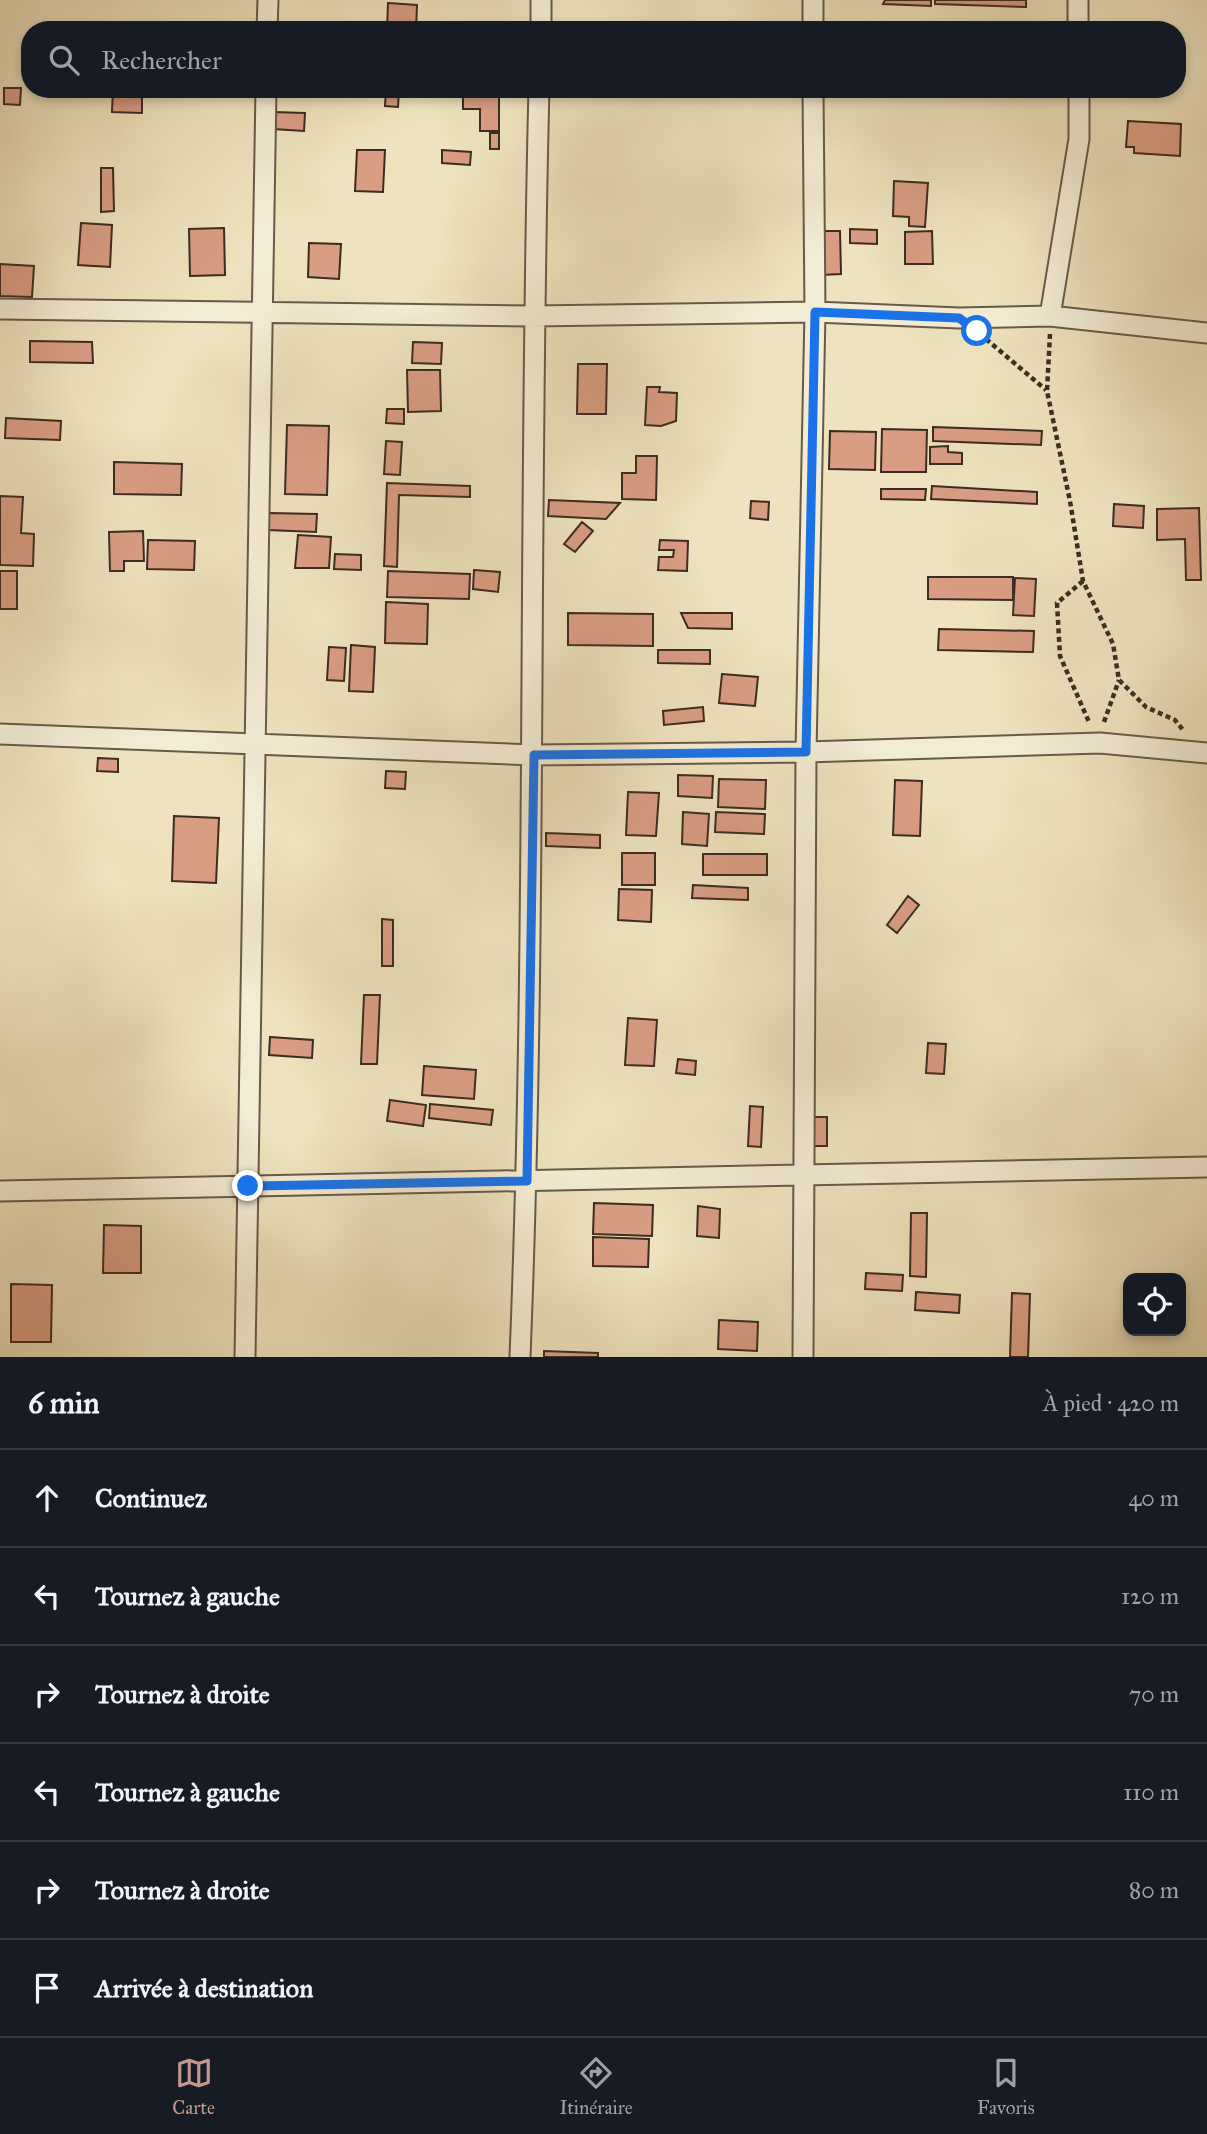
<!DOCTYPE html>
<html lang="fr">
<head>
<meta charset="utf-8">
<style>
  body { margin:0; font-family:"IM FELL Great Primer",serif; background:#20242c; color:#f1f3f6 }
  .controls { position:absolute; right:21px; bottom:21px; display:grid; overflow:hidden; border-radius:14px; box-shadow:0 4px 10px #0003 }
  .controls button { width:63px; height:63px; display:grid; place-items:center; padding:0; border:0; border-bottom:2px solid #363941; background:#171b24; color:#f1f3f6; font:35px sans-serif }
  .stop { position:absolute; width:21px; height:21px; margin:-16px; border:5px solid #1a73e8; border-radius:50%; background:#fff }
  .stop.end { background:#1a73e8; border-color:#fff; box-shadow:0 2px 7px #0008 }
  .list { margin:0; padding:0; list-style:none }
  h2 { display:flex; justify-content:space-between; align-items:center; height:91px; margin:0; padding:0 28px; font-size:30px }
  h2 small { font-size:23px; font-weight:400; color:#9ea1a6 }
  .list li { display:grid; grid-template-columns:46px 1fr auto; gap:21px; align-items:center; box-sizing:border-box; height:98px; padding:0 28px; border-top:2px solid #363941 }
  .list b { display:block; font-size:26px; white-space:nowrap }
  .list em { font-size:23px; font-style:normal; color:#9ea1a6 }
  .icon { flex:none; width:38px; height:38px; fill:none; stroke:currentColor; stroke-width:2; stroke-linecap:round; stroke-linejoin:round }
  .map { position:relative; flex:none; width:1207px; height:1357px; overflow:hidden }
  .search { position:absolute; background:#171b24; box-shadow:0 4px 10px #0003; left:21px; right:21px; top:21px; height:77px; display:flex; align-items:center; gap:18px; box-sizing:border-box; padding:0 24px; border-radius:28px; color:#9ea1a6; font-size:26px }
  .sheet { height:679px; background:#171b24 }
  nav { display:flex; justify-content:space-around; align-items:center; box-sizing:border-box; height:98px; border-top:2px solid #363941; background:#171b24; font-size:19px; color:#9ea1a6 }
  nav a { display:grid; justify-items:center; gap:4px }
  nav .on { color:#c59692 }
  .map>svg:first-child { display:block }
  .building { fill:#d99d84; stroke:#3c2c20; stroke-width:2 }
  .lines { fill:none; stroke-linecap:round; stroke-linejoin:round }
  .minor-casing { stroke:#685a48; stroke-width:23 }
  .path { stroke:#3c2c20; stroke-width:4.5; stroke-dasharray:5 3.5; stroke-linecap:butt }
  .minor { stroke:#f4edd5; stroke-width:19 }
  .route { stroke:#1a73e8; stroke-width:9 }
</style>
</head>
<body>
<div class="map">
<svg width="1207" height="1357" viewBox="0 0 1207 1357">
  <rect width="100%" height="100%" fill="#eee3be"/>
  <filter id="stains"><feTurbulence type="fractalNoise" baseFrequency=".00286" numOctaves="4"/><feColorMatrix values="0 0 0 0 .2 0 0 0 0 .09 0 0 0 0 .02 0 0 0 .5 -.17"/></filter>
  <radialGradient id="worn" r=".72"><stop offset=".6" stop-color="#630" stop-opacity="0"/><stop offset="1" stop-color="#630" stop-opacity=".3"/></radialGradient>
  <path class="building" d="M 885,0 L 931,0 L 931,6 L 883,4 Z
    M 935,0 L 1026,0 L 1026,7 L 935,4 Z
    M 388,3 L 417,5 L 416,30 L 387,30 Z
    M 4,88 L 21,88 L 20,105 L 4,104 Z
    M 113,89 L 142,89 L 142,113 L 112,112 Z
    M 386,89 L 399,89 L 398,107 L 385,106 Z
    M 463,89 L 499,91 L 499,131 L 480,131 L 480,109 L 463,109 Z
    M 274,112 L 305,113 L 304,131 L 273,129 Z
    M 1128,121 L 1181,124 L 1180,156 L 1134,153 L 1134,147 L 1126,147 Z
    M 490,133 L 499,133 L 499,149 L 490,149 Z
    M 357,150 L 385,150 L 383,192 L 355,191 Z
    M 442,150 L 471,152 L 470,165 L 442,163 Z
    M 101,168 L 113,168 L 114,211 L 101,212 Z
    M 894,181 L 928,183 L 925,227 L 909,226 L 909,217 L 893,216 Z
    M 81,223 L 112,225 L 110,267 L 78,265 Z
    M 224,228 L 225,275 L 190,276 L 189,229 Z
    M 850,229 L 877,230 L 877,244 L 850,243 Z
    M 820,231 L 840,231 L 841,274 L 821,275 Z
    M 932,231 L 933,264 L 905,264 L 905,232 Z
    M 309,243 L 341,244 L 339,279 L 308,277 Z
    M 0,264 L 34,266 L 32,297 L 0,296 Z
    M 30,341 L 92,342 L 93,363 L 30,362 Z
    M 413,342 L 442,343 L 441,364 L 412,363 Z
    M 578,364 L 607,364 L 606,414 L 577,414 Z
    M 407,370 L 440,370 L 441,411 L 408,412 Z
    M 647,387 L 660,387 L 659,392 L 677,393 L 676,421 L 661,426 L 645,425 Z
    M 387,409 L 404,409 L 404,424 L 386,423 Z
    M 6,418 L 61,421 L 60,440 L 5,438 Z
    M 287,425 L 329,426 L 327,495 L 285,494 Z
    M 933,427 L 1042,431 L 1041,445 L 933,441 Z
    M 882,429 L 927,430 L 926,472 L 881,472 Z
    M 830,431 L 876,432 L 875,470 L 829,469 Z
    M 386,441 L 402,442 L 400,475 L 384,474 Z
    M 948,446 L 948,452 L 962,453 L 962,464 L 930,464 L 930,447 Z
    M 636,456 L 657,456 L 656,500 L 622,499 L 622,473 L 636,473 Z
    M 114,462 L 182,464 L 181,495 L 114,494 Z
    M 387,483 L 470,486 L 470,497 L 399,495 L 397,567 L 384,566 Z
    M 932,486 L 1037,492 L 1037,504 L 931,499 Z
    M 881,489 L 926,489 L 925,500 L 881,499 Z
    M 0,496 L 23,497 L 21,533 L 34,534 L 33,566 L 0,565 Z
    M 549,500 L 620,503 L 606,519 L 548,516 Z
    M 751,501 L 769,502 L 768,520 L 750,518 Z
    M 1114,504 L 1144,506 L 1143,528 L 1113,526 Z
    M 1199,508 L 1201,580 L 1186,580 L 1185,539 L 1157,540 L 1157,509 Z
    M 269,513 L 317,514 L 316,532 L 268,530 Z
    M 582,522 L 593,531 L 575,552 L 564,544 Z
    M 143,531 L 144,561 L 124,561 L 124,571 L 110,571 L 109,532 Z
    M 298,535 L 331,537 L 329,568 L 295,568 Z
    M 148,540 L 195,541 L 194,570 L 147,569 Z
    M 660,540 L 688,541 L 687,571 L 658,570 L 659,557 L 673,557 L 674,550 L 659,550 Z
    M 335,554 L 361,555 L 361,570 L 334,569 Z
    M 474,570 L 500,572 L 498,592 L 473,589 Z
    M 0,571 L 17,571 L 17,609 L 0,609 Z
    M 388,571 L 470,574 L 469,599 L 387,597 Z
    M 928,577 L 1013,577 L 1013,600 L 928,599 Z
    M 1015,578 L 1036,579 L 1034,616 L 1013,615 Z
    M 386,602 L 428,604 L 427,644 L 385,643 Z
    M 568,613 L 653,614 L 653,646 L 568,645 Z
    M 681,613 L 732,613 L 732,629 L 688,628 Z
    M 939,629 L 1034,631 L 1033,652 L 938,650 Z
    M 351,645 L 375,647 L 373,692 L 349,691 Z
    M 329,647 L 346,648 L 344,681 L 327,680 Z
    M 658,650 L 710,650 L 710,664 L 658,663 Z
    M 722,674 L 758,677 L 755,706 L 719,703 Z
    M 703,707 L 704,721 L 664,725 L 663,711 Z
    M 98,758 L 118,759 L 118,772 L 97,771 Z
    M 386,771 L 406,772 L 405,789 L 385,788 Z
    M 678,775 L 713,776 L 712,798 L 678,796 Z
    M 719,779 L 766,780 L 765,809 L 718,807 Z
    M 895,780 L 922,781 L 920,836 L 893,835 Z
    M 628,792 L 659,793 L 656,836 L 626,835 Z
    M 683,812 L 709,814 L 707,846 L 682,844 Z
    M 716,812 L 765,814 L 764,834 L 715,832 Z
    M 174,816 L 219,818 L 216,883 L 172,881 Z
    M 546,833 L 600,835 L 600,848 L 546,846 Z
    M 622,853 L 655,853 L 655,885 L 622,885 Z
    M 703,854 L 767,854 L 767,875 L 703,875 Z
    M 693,885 L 748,888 L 748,900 L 692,898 Z
    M 619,889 L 652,890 L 651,922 L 618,920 Z
    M 908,896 L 919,905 L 897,933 L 887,925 Z
    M 382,919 L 393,920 L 393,966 L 382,966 Z
    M 364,995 L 380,995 L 377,1064 L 361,1064 Z
    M 628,1018 L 657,1020 L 654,1066 L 625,1065 Z
    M 270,1037 L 313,1040 L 312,1058 L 269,1055 Z
    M 928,1043 L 946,1044 L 944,1074 L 926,1073 Z
    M 678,1059 L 696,1061 L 695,1075 L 676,1073 Z
    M 424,1066 L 476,1070 L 474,1099 L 422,1095 Z
    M 390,1100 L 426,1105 L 423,1126 L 387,1121 Z
    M 430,1104 L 493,1110 L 491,1125 L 429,1118 Z
    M 750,1106 L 763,1107 L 761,1147 L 748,1146 Z
    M 812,1117 L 827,1117 L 827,1146 L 812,1146 Z
    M 594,1203 L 653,1205 L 652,1236 L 593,1234 Z
    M 698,1206 L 720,1209 L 719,1238 L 697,1236 Z
    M 911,1213 L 927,1213 L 926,1277 L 910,1276 Z
    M 104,1225 L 141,1226 L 141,1273 L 103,1273 Z
    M 593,1237 L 649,1239 L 648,1267 L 593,1266 Z
    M 866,1273 L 903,1275 L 902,1291 L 865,1289 Z
    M 11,1284 L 52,1285 L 51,1342 L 11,1342 Z
    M 916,1292 L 960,1295 L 959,1313 L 915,1310 Z
    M 1012,1293 L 1030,1294 L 1028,1357 L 1010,1357 Z
    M 719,1320 L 758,1322 L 757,1351 L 718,1349 Z
    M 544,1351 L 598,1353 L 598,1357 L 544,1357 Z"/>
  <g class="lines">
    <defs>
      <path id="minor" d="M 813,0 L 813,30
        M 1078,0 L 1078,30
        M 267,30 L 268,0
        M 541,30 L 541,0
        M 0,309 L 533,316 L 815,312 L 959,318 L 1050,316 L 1207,333
        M 1050,316 L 1079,139 L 1079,89
        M 0,734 L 534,755 L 806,752 L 1100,743 L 1207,753
        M 0,1191 L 1207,1167
        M 245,1357 L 266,89
        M 520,1357 C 537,934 528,512 539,89
        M 803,1357 L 806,752 L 815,312 L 813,89"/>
    </defs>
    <use href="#minor" class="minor-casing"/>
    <path class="path" d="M 1050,334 L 1047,391 L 1070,501 L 1083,581 L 1113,644 L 1119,680 L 1146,707 L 1175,720 L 1183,730
      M 986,339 L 1046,390
      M 1083,581 L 1057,603 L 1060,656 L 1089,722
      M 1104,722 L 1119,680"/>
    <use href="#minor" class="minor"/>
  </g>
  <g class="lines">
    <path class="route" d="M 248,1186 L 527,1181 L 534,755 L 806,752 L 815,312 L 959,318 L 977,331"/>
  </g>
  <rect width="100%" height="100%" filter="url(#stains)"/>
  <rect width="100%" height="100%" fill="url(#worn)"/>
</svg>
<div class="controls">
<button><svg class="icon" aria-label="locate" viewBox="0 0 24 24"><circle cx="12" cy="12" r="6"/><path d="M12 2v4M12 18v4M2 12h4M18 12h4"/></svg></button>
</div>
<div class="stop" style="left:977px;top:331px"></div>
<div class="stop end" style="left:248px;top:1186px"></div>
<div class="search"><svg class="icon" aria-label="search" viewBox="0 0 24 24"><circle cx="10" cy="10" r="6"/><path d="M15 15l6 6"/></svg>Rechercher</div>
</div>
<section class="sheet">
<h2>6 min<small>À pied · 420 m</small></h2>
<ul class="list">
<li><svg class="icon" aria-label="ahead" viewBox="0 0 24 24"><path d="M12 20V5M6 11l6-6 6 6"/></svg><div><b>Continuez</b></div><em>40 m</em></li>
<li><svg class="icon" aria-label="left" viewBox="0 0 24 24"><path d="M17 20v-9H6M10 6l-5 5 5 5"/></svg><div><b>Tournez à gauche</b></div><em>120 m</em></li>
<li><svg class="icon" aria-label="right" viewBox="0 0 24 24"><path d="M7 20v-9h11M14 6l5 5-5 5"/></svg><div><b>Tournez à droite</b></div><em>70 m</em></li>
<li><svg class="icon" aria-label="left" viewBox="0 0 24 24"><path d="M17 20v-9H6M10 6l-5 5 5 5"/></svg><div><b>Tournez à gauche</b></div><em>110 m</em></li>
<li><svg class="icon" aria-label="right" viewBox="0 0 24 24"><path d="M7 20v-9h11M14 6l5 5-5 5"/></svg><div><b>Tournez à droite</b></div><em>80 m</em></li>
<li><svg class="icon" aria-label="arrive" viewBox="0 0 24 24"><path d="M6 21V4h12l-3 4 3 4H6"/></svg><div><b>Arrivée à destination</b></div></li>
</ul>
</section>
<nav>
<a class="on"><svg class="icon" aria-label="map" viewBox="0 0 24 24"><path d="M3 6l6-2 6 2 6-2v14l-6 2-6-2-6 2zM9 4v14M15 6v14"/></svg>Carte</a>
<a><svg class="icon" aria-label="directions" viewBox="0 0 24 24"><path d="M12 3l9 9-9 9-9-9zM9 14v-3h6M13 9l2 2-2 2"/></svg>Itinéraire</a>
<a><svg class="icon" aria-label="saved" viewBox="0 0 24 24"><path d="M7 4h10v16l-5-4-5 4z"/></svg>Favoris</a>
</nav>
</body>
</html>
